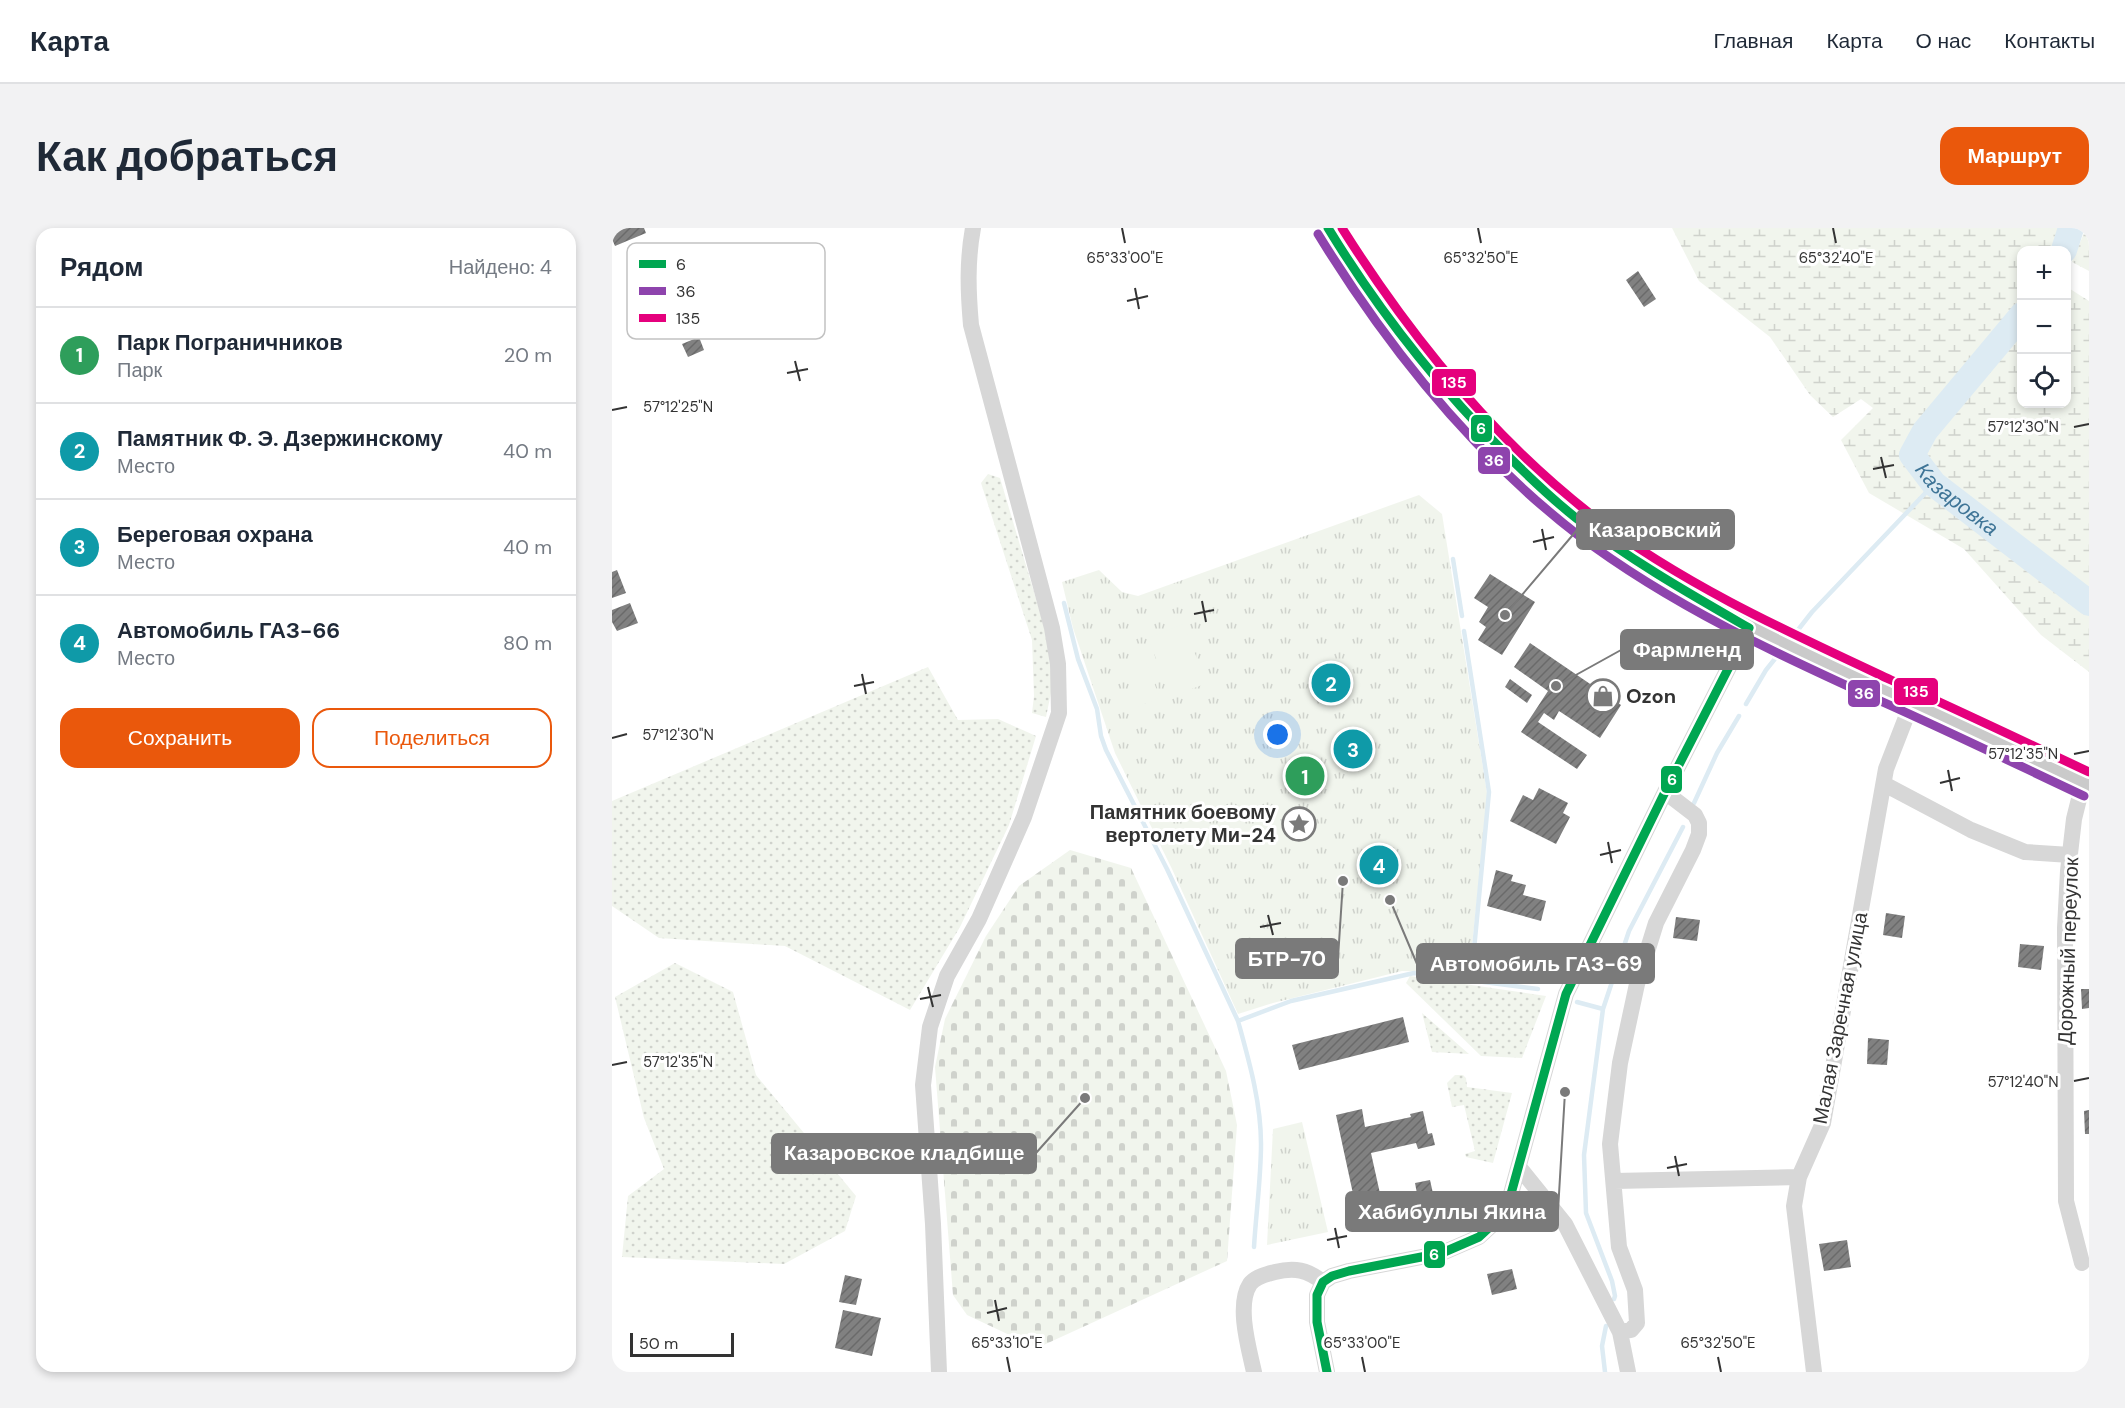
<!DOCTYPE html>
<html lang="ru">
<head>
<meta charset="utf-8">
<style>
  body { margin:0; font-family:"DM Sans",sans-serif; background:#f2f2f3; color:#1f2937 }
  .controls { position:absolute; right:18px; top:18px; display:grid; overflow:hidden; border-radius:12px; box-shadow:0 3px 9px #0003 }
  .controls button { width:54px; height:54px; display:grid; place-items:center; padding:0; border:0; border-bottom:2px solid #e0e1e3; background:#fff; color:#1f2937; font:30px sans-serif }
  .scale { position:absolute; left:18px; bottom:15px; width:104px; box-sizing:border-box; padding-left:6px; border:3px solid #333; border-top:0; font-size:16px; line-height:21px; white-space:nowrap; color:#333; -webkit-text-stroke:4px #fff; paint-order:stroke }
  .you { position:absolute; left:666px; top:507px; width:21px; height:21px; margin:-15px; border:4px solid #fff; border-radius:50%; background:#1a73e8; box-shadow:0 0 0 9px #1a73e833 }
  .badge { display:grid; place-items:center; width:39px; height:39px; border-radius:50%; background:#ea580c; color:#fff; font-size:20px; font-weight:700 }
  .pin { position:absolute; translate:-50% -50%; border:3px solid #fff; box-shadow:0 2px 6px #0006 }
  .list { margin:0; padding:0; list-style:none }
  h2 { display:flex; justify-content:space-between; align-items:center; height:78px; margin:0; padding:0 24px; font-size:26px }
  h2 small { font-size:20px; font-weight:400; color:#747a83 }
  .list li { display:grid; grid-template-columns:39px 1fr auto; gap:18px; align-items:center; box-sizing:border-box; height:96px; padding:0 24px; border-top:2px solid #e0e1e3 }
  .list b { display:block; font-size:22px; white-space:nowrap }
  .list p { margin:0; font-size:20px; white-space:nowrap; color:#747a83 }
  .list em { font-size:20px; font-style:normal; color:#747a83 }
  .actions { display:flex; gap:12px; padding:18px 24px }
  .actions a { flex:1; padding:14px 0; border:2px solid #ea580c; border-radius:18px; text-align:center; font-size:21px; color:#ea580c }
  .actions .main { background:#ea580c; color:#fff }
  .icon { flex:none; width:33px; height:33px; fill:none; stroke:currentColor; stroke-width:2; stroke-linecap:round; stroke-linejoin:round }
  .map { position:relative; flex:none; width:1477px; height:1144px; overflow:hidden; border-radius:18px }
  header { display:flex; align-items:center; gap:36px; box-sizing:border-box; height:84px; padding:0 30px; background:#fff; border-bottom:2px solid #e0e1e3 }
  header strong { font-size:28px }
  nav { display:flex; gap:33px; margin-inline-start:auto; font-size:21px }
  .intro { display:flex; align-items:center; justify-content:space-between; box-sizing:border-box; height:144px; padding:0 36px }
  h1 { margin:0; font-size:42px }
  .button { padding:15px 27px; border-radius:18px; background:#ea580c; color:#fff; font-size:21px; font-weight:700 }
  main { display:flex; gap:36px; padding:0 36px }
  aside { flex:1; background:#fff; border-radius:18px; box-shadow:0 3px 9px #0003 }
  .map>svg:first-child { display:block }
  .grass { fill:url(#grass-dots) }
  .wetland { fill:url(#wetland-marsh) }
  .cemetery { fill:url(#cemetery-stones) }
  .park { fill:url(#park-tufts) }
  .garden { fill:#f1f5ed }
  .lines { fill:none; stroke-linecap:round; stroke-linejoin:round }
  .stream { stroke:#ddebf3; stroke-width:4.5 }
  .river { stroke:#ddebf3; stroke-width:26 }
  .building { fill:url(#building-hatch) }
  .minor { stroke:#d7d7d7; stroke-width:16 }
  .major { stroke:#cacaca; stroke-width:21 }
  .bus-1-casing { stroke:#fff; stroke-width:14 }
  .bus-2-casing { stroke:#fff; stroke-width:14 }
  .bus-3-casing { stroke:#fff; stroke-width:14 }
  .bus-1 { stroke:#00a651; stroke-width:9 }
  .bus-2 { stroke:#8e44ad; stroke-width:9 }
  .bus-3 { stroke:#e5007d; stroke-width:9 }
  .ticks { fill:none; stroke:#333; stroke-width:2 }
  .labels { text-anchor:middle; stroke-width:6; stroke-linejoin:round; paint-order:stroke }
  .poi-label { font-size:20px; font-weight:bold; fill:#333; stroke:#fff; text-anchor:start }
  .street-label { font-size:20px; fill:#333; stroke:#fff }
  .water-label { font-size:21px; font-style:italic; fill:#3f7597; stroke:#fff }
  .key { fill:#fff; stroke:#c2c2c2; stroke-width:1.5 }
  .key-label { font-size:16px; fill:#333 }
  .ticks-label { font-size:15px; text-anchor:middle; fill:#333; stroke:#fff; stroke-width:6; stroke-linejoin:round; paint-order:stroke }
  .leader { fill:none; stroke:#7a7a7a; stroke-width:2 }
  .callout-dot { fill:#7a7a7a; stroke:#fff; stroke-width:2 }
  .callout { fill:#7a7a7a; stroke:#7a7a7a; stroke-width:2 }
  .callout-label { font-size:21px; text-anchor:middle; font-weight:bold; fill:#fff }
  .line-badge { stroke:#fff; stroke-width:2 }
  .badge-label { font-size:16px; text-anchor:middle; font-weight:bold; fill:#fff }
</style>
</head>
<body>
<header>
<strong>Карта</strong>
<nav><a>Главная</a><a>Карта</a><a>О нас</a><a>Контакты</a></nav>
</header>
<div class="intro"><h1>Как добраться</h1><a class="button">Маршрут</a></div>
<main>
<aside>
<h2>Рядом<small>Найдено: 4</small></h2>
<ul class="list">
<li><span class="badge" style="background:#2e9e5b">1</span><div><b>Парк Пограничников</b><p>Парк</p></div><em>20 m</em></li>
<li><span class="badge" style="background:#0f9aa8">2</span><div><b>Памятник Ф. Э. Дзержинскому</b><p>Место</p></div><em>40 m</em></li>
<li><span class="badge" style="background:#0f9aa8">3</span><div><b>Береговая охрана</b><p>Место</p></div><em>40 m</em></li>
<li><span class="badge" style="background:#0f9aa8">4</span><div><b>Автомобиль ГАЗ-66</b><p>Место</p></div><em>80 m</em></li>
</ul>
<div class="actions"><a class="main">Сохранить</a><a>Поделиться</a></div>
</aside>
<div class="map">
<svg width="1477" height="1144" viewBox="0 0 1477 1144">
  <defs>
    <pattern id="grass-dots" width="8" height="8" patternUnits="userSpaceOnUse" patternTransform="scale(1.5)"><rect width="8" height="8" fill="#f1f5ed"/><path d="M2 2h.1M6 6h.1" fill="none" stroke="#cfd2cc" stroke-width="1.8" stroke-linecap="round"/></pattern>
    <pattern id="wetland-marsh" width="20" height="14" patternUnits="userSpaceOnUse" patternTransform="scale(1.5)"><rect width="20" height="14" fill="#f1f5ed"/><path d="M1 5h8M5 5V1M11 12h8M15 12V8" fill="none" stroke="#cfd2cc"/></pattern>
    <pattern id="cemetery-stones" width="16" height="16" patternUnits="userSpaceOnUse" patternTransform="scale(1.5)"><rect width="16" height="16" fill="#f1f5ed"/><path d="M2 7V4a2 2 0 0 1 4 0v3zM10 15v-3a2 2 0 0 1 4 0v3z" fill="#cfd2cc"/></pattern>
    <pattern id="park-tufts" width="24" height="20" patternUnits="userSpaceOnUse" patternTransform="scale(1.5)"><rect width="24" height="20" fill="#f1f5ed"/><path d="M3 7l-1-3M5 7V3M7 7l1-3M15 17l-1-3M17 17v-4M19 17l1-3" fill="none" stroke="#cfd2cc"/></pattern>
    <pattern id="building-hatch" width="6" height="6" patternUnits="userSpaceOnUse" patternTransform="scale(1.5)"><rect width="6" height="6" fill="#818181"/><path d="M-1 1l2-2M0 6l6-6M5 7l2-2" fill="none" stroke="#6a6a6a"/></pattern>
  </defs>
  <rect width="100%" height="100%" fill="#fff"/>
  <path class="grass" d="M 376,246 L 388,250 L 436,411 L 440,460 L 434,489 L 420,485 L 422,468 L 420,412 L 369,255 Z
    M 316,439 L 346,492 L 386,491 L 424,508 L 397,597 L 348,699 L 298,782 L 173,718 L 47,710 L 0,678 L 0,573 Z
    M 63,735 L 121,764 L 144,847 L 244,968 L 233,1003 L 172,1036 L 10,1029 L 16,968 L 52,941 L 32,890 L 3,769 Z
    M 798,748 L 934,768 L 910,830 L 869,828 L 794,755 Z
    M 810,785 L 857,826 L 858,826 L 820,824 Z
    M 843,847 L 851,847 L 854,850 L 855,859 L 900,865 L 881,935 L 854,929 L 853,926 L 863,923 L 852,877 L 840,879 L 835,855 Z"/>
  <path class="wetland" d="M 1060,0 L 1450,0 L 1443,22 L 1410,22 L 1410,176 L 1454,176 L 1455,59 L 1477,73 L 1477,444 L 1429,407 L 1352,321 L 1257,265 L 1229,212 L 1261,180 L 1249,171 L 1221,189 L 1198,167 L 1158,109 L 1087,53 Z
    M 1474,0 L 1477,0 L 1477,43 L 1460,34 Z"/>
  <path class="cemetery" d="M 458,622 L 519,640 L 614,843 L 625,897 L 615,1033 L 425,1120 L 355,1087 L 341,1067 L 323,839 L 333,791 L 374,708 L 407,658 Z"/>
  <path class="park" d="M 807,267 L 830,286 L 876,571 L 857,745 L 790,743 L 661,775 L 626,786 L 560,641 L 503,525 L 461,400 L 450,354 L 487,342 L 510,364 L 526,368 Z
    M 690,894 L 716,1004 L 655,1017 L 661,901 Z"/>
  <path class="garden" d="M 571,396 L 595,455 L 559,469 L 536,410 Z
    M 533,431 L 548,470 L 522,480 L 517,460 L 517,437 Z"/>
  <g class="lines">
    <path class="stream" d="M 841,331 L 850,388
      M 452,375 L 466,431 L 485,481 L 489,508 L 494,522 L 555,641 L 626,793 L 679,773 L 802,745 L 926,761
      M 852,403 L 877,564 L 859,753
      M 1182,407 L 1200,384 L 1322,256
      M 1134,476 L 1154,442 L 1166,427
      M 1082,575 L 1105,525 L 1127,488
      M 965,774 L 991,781
      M 626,793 C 637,833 649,874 649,916 C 649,950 644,985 642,1019
      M 1002,1071 L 1003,1068 L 1000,1053 L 974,985 L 972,927 L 991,781 L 1017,703 L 1071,599
      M 993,1144 L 990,1118 L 994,1098"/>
    <g class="river">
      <path d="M 1452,22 L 1459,0"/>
      <path id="s1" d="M 1410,87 L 1313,203 L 1300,227 L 1322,256 L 1477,375"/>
    </g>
  </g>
  <path class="building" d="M 0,0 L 32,0 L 34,5 L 3,18 L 0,11 Z
    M 1026,43 L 1044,71 L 1032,79 L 1014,52 Z
    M 87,109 L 92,122 L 76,129 L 70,116 Z
    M 5,342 L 14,365 L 0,370 L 0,344 Z
    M 878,346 L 923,374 L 890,427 L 866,412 L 874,399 L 867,394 L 876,379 L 862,370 Z
    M 18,375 L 26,395 L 5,403 L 0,394 L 0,382 Z
    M 918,415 L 1009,477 L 988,510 L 947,483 L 942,492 L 932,485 L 926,494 L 975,527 L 965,541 L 909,504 L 936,463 L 902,439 Z
    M 898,451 L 920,467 L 915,475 L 893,459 Z
    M 927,560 L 956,575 L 951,585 L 958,589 L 944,616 L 898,593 L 911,567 L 921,572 Z
    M 884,642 L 901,647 L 899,653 L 914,657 L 911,667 L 934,673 L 929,693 L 875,678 Z
    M 1274,685 L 1293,688 L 1290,710 L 1271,707 Z
    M 1064,689 L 1088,692 L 1085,713 L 1061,710 Z
    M 1408,716 L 1432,718 L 1429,742 L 1406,739 Z
    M 1469,761 L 1477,761 L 1477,780 L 1470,781 Z
    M 791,789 L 797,814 L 687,842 L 680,817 Z
    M 1256,810 L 1277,812 L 1275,837 L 1255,836 Z
    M 750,881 L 753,899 L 799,889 L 798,886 L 811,883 L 816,906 L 820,905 L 823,917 L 806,921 L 804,915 L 759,925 L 769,970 L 772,969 L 775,982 L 752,987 L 753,991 L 741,994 L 737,977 L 743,975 L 724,887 Z
    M 1477,882 L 1477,906 L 1473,906 L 1472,883 Z
    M 818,952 L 828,997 L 805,1002 L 799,972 L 806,971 L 803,955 Z
    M 1235,1012 L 1239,1039 L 1212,1043 L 1207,1016 Z
    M 900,1041 L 905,1061 L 880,1067 L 875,1046 Z
    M 233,1047 L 250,1051 L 244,1077 L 227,1074 Z
    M 231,1082 L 269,1090 L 260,1128 L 223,1120 Z"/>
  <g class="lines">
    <path class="minor" d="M 1272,556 L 1359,602 L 1413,624 L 1458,627
      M 907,939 L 953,996 L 1008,1104 L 1016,1144
      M 1002,953 L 1187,949
      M 1470,1035 L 1454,973 L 1453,700 L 1456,643 L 1462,591 L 1471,555
      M 711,1054 L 720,1048 L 737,1043 L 830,1025 L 867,1009 L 894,984 L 954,766 L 1053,564 L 1137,400
      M 711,1054 L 705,1067 L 705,1094 L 715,1144
      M 1008,1104 L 1019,1102 L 1025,1095 L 1023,1062 L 1007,1019 L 998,916 L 1008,835 L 1025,756 L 1044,695 L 1081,622 L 1087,606 L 1087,595 L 1083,587 L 1053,564
      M 327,1144 L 321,996 L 311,857 L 318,799 L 335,748 L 367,691 L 412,589 L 447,485 L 446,436 L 440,400 L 359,97 C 356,63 355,33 361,0
      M 642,1144 C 637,1121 624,1077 638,1056 C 643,1049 655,1046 663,1044 C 683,1039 695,1042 711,1054
      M 1202,1144 L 1182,978 L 1187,949 L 1211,895 L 1274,541 L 1300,474"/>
    <path class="major" d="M 716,0 C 790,126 897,248 1018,329 C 1093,380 1175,417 1258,455 C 1331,488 1404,523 1477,557"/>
    <defs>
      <path id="bus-1" d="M 715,1144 L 705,1094 L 705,1067 L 711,1054 L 720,1048 L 737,1043 L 830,1025 L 867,1009 L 894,984 L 954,766 L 1053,564 L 1137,400 C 1078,366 1018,332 964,290 C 939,270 916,248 893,225 C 825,157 766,82 716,0"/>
      <path id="bus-2" d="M 706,6 C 776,120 860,225 966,307 C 1060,378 1167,427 1273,475 C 1340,505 1406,537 1472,568"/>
      <path id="bus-3" d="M 730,0 C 798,108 879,209 981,288 C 1072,357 1176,404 1279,452 C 1346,482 1411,513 1477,544"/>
    </defs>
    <use href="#bus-1" class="bus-1-casing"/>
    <use href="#bus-2" class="bus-2-casing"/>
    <use href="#bus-3" class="bus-3-casing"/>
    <use href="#bus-1" class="bus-1"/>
    <use href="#bus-2" class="bus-2"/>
    <use href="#bus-3" class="bus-3"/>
  </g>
  <path class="ticks" d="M 510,0 L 513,15M 866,0 L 869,15M 1221,0 L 1224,15M 523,60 L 527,81M 515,73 L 536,68M 183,133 L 188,153M 175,145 L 196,141M 0,182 L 15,179M 1462,199 L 1477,196M 1269,229 L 1274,250M 1261,241 L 1282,237M 930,301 L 934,322M 921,314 L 942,309M 590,373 L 594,394M 582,386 L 602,382M 250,446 L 254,466M 242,458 L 262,454M 0,510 L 15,506M 1462,526 L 1477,523M 1336,542 L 1340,563M 1328,555 L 1348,550M 996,614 L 1000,635M 988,627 L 1009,622M 656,687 L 661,707M 648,699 L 669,695M 316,759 L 321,779M 308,771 L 329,767M 0,837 L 15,834M 1462,853 L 1477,850M 1063,928 L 1067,948M 1055,940 L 1075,936M 723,1000 L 727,1020M 715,1012 L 735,1008M 383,1072 L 387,1093M 375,1085 L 395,1080M 395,1129 L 398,1144M 750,1129 L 753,1144M 1106,1129 L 1109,1144"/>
  <defs>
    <symbol id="shop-ring" viewBox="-11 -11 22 22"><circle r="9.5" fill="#fff" stroke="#7a7a7a" stroke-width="1.5"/><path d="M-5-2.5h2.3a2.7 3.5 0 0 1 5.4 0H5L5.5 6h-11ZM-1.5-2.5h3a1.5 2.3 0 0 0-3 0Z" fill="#7a7a7a"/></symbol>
    <symbol id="sight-ring" viewBox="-11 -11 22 22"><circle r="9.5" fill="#fff" stroke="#7a7a7a" stroke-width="1.5"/><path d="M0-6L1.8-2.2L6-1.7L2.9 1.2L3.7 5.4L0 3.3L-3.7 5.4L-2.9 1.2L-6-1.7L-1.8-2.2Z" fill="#7a7a7a"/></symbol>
  </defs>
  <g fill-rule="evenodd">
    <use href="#shop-ring" x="972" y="449" width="38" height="38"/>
    <use href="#sight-ring" x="668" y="577" width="38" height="38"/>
  </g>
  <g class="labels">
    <g class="poi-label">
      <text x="1014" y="475">Ozon</text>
      <text x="664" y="591" text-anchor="end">Памятник боевому<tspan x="664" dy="23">вертолету Ми-24</tspan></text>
    </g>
    <g class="street-label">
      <text transform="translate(1456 723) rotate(-88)" y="7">Дорожный переулок</text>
      <text transform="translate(1228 790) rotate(-79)" y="7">Малая Заречная улица</text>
    </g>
    <g class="water-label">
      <text dy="7" stroke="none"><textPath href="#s1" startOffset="242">Казаровка</textPath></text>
    </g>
  </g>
  <rect x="15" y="15" width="198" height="96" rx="9" class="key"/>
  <rect x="27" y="32" width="27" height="8" fill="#00a651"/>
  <rect x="27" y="59" width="27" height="8" fill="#8e44ad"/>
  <rect x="27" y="86" width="27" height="8" fill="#e5007d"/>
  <g class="key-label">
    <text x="64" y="42">6</text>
    <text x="64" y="69">36</text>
    <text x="64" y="96">135</text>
  </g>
  <g class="ticks-label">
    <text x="513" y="35">65°33'00"E</text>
    <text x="869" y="35">65°32'50"E</text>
    <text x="1224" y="35">65°32'40"E</text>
    <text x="66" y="184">57°12'25"N</text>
    <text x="1411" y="204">57°12'30"N</text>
    <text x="66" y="512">57°12'30"N</text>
    <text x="1411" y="531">57°12'35"N</text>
    <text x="66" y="839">57°12'35"N</text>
    <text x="1411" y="859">57°12'40"N</text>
    <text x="395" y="1120">65°33'10"E</text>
    <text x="750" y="1120">65°33'00"E</text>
    <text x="1106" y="1120">65°32'50"E</text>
  </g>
  <path class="leader" d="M893 387L965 302M944 458L1009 422M731 653L726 730M778 672L805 736M473 870L424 925M953 864L946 983"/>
  <g class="callout-dot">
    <circle cx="893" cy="387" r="6"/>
    <circle cx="944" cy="458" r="6"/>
    <circle cx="731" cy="653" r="6"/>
    <circle cx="778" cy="672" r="6"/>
    <circle cx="473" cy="870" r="6"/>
    <circle cx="953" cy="864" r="6"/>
  </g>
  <g class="callout">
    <rect x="965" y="282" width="157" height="39" rx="6"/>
    <rect x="1009" y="402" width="132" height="39" rx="6"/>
    <rect x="624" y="711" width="102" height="39" rx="6"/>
    <rect x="805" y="716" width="237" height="39" rx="6"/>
    <rect x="160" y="906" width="264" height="39" rx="6"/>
    <rect x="734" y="964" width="212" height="39" rx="6"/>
  </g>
  <g class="callout-label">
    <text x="1043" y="309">Казаровский</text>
    <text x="1075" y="429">Фармленд</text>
    <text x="675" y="738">БТР-70</text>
    <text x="924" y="743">Автомобиль ГАЗ-69</text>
    <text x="292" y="932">Казаровское кладбище</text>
    <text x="840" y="991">Хабибуллы Якина</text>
  </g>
  <g class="line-badge">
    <rect x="819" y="140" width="46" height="29" rx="6" fill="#e5007d"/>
    <rect x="858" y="186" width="23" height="29" rx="6" fill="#00a651"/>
    <rect x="865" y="218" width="34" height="29" rx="6" fill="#8e44ad"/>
    <rect x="1281" y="449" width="46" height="29" rx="6" fill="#e5007d"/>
    <rect x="1235" y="451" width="34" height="29" rx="6" fill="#8e44ad"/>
    <rect x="1048" y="537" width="23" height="29" rx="6" fill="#00a651"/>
    <rect x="811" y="1012" width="23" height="29" rx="6" fill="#00a651"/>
  </g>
  <g class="badge-label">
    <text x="842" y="160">135</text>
    <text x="869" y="206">6</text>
    <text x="882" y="238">36</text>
    <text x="1304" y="469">135</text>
    <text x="1252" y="471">36</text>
    <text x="1060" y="557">6</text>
    <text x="822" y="1032">6</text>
  </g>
</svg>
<div class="controls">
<button>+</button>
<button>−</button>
<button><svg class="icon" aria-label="locate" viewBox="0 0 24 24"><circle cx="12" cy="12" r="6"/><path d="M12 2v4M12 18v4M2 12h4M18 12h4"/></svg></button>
</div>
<div class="scale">50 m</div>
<div class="you"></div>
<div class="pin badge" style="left:693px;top:548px;background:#2e9e5b">1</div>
<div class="pin badge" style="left:719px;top:455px;background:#0f9aa8">2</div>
<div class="pin badge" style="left:741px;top:521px;background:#0f9aa8">3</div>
<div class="pin badge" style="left:767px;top:637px;background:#0f9aa8">4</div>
</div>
</main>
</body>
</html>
